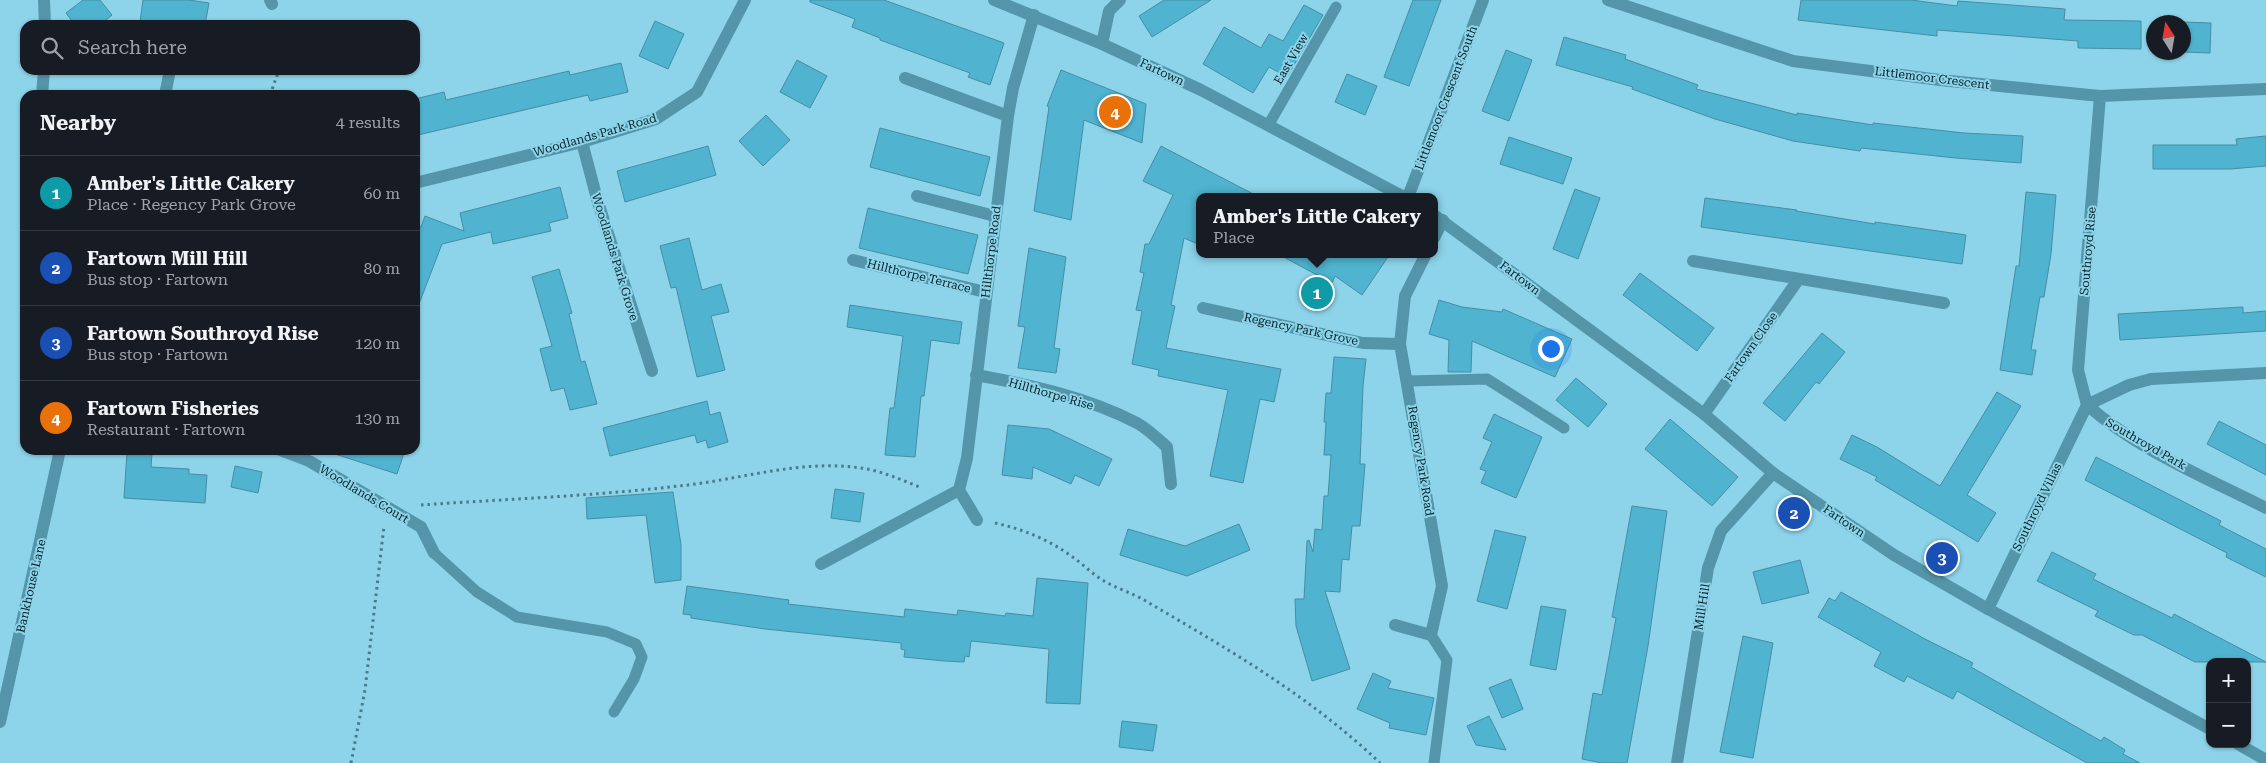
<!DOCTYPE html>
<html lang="en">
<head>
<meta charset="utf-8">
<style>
  body { margin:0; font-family:"Roboto Serif",serif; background:#20242c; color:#f1f3f6 }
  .controls { position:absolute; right:15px; bottom:15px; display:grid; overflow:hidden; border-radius:10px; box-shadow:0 1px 4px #0004 }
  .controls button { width:45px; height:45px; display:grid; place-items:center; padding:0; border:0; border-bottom:1px solid #363941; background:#171b24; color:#f1f3f6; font:25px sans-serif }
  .compass { position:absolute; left:2146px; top:15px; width:45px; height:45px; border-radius:50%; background:#171b24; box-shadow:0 1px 4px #0004; rotate:349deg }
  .you { position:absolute; left:1550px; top:348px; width:18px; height:18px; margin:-12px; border:4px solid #fff; border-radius:50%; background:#1a73e8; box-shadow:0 0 0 8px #1a73e833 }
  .badge { display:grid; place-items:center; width:32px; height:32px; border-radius:50%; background:#c99d8a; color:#fff; font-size:16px; font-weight:700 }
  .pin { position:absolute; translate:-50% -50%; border:2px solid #fff; box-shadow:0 1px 5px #0006 }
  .popup { position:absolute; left:1196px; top:193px; width:242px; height:65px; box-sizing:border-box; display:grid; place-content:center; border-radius:10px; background:#171b24; filter:drop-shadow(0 1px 4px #0005); font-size:16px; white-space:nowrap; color:#9ea1a6 }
  .popup b { font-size:19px; color:#f1f3f6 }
  .popup::after { content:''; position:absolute; left:50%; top:100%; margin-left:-10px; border:10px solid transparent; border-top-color:#171b24 }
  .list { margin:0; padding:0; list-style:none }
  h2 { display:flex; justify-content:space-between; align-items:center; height:65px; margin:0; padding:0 20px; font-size:21px }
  h2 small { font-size:16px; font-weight:400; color:#9ea1a6 }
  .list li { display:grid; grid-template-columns:32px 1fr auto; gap:15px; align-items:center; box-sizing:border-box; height:75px; padding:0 20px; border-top:1px solid #363941 }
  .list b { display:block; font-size:19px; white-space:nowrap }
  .list p { margin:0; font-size:16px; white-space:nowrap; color:#9ea1a6 }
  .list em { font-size:16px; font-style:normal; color:#9ea1a6 }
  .icon { flex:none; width:28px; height:28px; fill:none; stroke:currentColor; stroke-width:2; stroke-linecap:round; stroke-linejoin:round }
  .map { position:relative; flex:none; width:2266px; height:763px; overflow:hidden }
  .search { position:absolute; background:#171b24; box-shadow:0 1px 4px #0004; left:20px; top:20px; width:400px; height:55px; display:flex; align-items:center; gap:12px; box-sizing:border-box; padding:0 18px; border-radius:15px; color:#9ea1a6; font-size:19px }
  .panel { position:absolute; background:#171b24; box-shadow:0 1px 4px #0004; left:20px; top:90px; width:400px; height:365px; border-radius:15px }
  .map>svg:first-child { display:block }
  .building { fill:#50b4d1; stroke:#468da2 }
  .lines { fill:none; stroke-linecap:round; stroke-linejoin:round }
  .path { stroke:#487a89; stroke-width:3; stroke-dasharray:2.5 4; stroke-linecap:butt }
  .service { stroke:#5595a9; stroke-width:11 }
  .minor { stroke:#5595a9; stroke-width:12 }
  .tertiary { stroke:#5595a9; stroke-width:12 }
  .labels { text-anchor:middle; stroke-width:4; stroke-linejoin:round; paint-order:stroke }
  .street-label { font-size:12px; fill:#04232b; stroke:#8dd4ea }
</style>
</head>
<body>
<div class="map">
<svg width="2266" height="763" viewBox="0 0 2266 763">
  <rect width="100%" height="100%" fill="#8dd4ea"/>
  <path class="building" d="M 83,0 L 100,0 L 112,15 L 100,25 L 75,25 L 66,13 Z
    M 143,0 L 189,0 L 209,3 L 205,25 L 157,25 L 140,22 Z
    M 810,0 L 884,0 L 1004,43 L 990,85 L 968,77 L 970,73 L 880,40 L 880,38 L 852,27 L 855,19 L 810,2 Z
    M 1164,0 L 1211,0 L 1152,37 L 1139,16 Z
    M 1413,0 L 1441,0 L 1409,86 L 1384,77 Z
    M 1801,0 L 1911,0 L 1957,6 L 1958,1 L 2065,9 L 2064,20 L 2141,21 L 2141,49 L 2078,48 L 2078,41 L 1937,30 L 1937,36 L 1798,20 Z
    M 1304,5 L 1323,15 L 1287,77 L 1269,67 L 1253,93 L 1203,64 L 1224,27 L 1261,48 L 1269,34 L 1283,41 Z
    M 655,21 L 684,34 L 668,69 L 639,56 Z
    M 2184,22 L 2211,23 L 2210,53 L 2184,52 Z
    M 1564,37 L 1626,55 L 1625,59 L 1698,85 L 1696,89 L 1797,115 L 1797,113 L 1873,125 L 1873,123 L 1964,133 L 2023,136 L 2021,163 L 1956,158 L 1861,148 L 1860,151 L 1793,141 L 1715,119 L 1632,89 L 1633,87 L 1556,65 Z
    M 1506,50 L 1532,60 L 1509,121 L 1482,111 Z
    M 797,60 L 827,76 L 810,108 L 780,92 Z
    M 621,63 L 628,92 L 590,101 L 588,95 L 418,135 L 415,122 L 415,99 L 444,92 L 446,100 L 569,71 L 570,75 Z
    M 1061,70 L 1146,104 L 1142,143 L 1084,120 L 1071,220 L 1034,211 L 1049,107 L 1047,106 Z
    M 1347,74 L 1377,86 L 1365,115 L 1335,102 Z
    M 766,115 L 790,140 L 763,166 L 739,141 Z
    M 880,128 L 990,157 L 980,196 L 870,167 Z
    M 2266,136 L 2266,166 L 2230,169 L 2153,169 L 2153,145 L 2237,145 L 2236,139 Z
    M 1509,137 L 1572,158 L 1563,184 L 1500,164 Z
    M 708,146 L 716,175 L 625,202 L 617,171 Z
    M 1161,146 L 1259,197 L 1200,197 L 1200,245 L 1184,238 L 1171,305 L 1175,306 L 1166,348 L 1281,369 L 1274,402 L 1260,399 L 1243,483 L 1210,476 L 1228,390 L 1158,376 L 1159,370 L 1132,364 L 1142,311 L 1136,310 L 1144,273 L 1140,272 L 1145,244 L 1149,244 L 1173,195 L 1143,181 Z
    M 560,187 L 568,218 L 549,223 L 551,231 L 493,244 L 491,232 L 442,244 L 417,309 L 415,309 L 415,225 L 421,227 L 425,216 L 464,231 L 460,213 Z
    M 1575,189 L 1600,198 L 1578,259 L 1553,249 Z
    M 2026,192 L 2056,195 L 2051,254 L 2044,297 L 2040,297 L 2031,350 L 2036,350 L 2032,375 L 2000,370 L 2016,266 L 2019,266 Z
    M 1705,198 L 1797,210 L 1796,211 L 1875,224 L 1875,222 L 1966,235 L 1962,264 L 1701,227 Z
    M 868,208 L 978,235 L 968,274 L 859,248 Z
    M 689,238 L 702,290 L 721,284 L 729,312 L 711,316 L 725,370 L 697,377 L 676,287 L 671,288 L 660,246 Z
    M 1029,248 L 1066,257 L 1054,348 L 1060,349 L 1056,373 L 1018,368 L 1025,327 L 1018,326 Z
    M 1278,254 L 1390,254 L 1362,295 L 1335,276 L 1332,283 Z
    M 559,269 L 572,313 L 569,314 L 581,362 L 585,361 L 597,404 L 570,410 L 564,388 L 551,391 L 540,349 L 552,346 L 532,277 Z
    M 1640,273 L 1714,328 L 1697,351 L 1623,295 Z
    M 1439,300 L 1462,307 L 1502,312 L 1503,309 L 1572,339 L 1555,377 L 1472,341 L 1471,372 L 1448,372 L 1449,340 L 1429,334 Z
    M 850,305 L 962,322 L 959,344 L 931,340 L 924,396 L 921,396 L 915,457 L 885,455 L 890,408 L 894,408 L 903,336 L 847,327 Z
    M 2243,307 L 2243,313 L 2266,311 L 2266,331 L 2120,340 L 2118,314 Z
    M 1822,333 L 1845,352 L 1819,384 L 1816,382 L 1785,421 L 1763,403 Z
    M 1334,357 L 1366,359 L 1363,386 L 1360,464 L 1365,464 L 1360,526 L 1352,526 L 1349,560 L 1342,559 L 1340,592 L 1325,591 L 1350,669 L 1312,681 L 1296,626 L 1295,599 L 1304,599 L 1307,541 L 1309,540 L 1313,552 L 1315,529 L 1322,530 L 1324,496 L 1328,496 L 1331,455 L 1324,455 L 1326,422 L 1324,422 L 1326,393 L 1331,393 Z
    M 1576,378 L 1607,404 L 1588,427 L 1556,400 Z
    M 1997,392 L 2021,406 L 1967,495 L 1996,513 L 1978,542 L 1875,480 L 1877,477 L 1840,459 L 1852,435 L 1877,447 L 1940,486 Z
    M 707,401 L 710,415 L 720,412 L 728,442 L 708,448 L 706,440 L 697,443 L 695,435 L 610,456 L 603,428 Z
    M 1494,414 L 1542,437 L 1516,498 L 1481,483 L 1486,471 L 1480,469 L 1492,442 L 1483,438 Z
    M 1670,419 L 1738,477 L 1712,506 L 1645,449 Z
    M 2219,421 L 2266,445 L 2266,475 L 2207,444 Z
    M 1008,425 L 1049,429 L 1112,459 L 1099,486 L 1075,475 L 1071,484 L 1033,467 L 1032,479 L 1002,475 Z
    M 336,450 L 405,450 L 397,474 L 335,454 Z
    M 127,452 L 152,453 L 151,467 L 189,469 L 189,474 L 207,475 L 205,503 L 124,498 Z
    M 2096,457 L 2221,521 L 2219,525 L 2266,549 L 2266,577 L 2226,557 L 2227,553 L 2085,480 Z
    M 235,466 L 262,472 L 258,493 L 231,487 Z
    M 835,489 L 864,493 L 860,522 L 831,518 Z
    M 673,492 L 681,545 L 681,580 L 655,583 L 646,515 L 587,519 L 586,498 Z
    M 1632,506 L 1667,511 L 1648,646 L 1627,763 L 1602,763 L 1582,759 L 1593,693 L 1602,695 L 1616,618 L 1612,617 Z
    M 1239,524 L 1250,550 L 1187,576 L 1120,555 L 1128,529 L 1185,546 Z
    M 1495,530 L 1526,537 L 1507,609 L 1477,601 Z
    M 2052,552 L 2096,574 L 2093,579 L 2172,618 L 2174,614 L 2266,662 L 2195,662 L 2142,635 L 2134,635 L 2095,616 L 2098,611 L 2037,581 Z
    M 1800,560 L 1809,593 L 1762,604 L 1753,572 Z
    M 1037,578 L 1088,583 L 1080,704 L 1046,703 L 1049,649 L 971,641 L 969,657 L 965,656 L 964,662 L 944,661 L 904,657 L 905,650 L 901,649 L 901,643 L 765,629 L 691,618 L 691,615 L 683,614 L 687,586 L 789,600 L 788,604 L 904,617 L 905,609 L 957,615 L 958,610 L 1005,616 L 1006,613 L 1033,616 Z
    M 1841,592 L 1925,639 L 1973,663 L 1971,667 L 2101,741 L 2104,737 L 2125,750 L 2123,754 L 2140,763 L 2087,763 L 1957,691 L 1953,699 L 1907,676 L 1904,682 L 1874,666 L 1881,652 L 1818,617 L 1829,598 L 1835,601 Z
    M 1541,606 L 1566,610 L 1556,670 L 1530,665 Z
    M 1743,636 L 1773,643 L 1753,758 L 1720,752 Z
    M 1373,673 L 1391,681 L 1388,688 L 1434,698 L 1426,735 L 1389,728 L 1390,723 L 1357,709 Z
    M 1511,679 L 1523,709 L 1502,718 L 1489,688 Z
    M 1489,716 L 1506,750 L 1476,745 L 1467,726 Z
    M 1122,721 L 1157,725 L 1153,751 L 1119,747 Z"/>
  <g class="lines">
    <path class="path" d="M 270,95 L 279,70
      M 421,505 C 507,499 594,496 679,486 C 739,480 800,459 861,468 C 882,471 902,480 922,488
      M 995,523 C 1022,529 1048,539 1071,556 C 1082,563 1091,573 1101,579 C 1116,589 1134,593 1149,603 C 1230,650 1312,698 1380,763
      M 351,763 L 365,690 L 384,526"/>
    <path class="service" d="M 1269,124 L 1336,7
      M 1408,381 L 1487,379 L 1564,428
      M 434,553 L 477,592 L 517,617 L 607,632 L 636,644 L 642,657 L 634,679 L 614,712
      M 1431,635 L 1447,660 L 1434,763"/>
    <path class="minor" d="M 44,0 L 45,25
      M 270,0 L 272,4
      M 1608,0 L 1793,61 L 1940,80 L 2100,96 L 2266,89
      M 1102,44 L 1109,11 L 1120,0
      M 905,78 L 1008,116
      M 42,95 L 44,70
      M 165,95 L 170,70
      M 582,142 L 597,199 L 652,371
      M 415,183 L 582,142 L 656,119 L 697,92 L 745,0
      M 917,196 L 995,216
      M 1408,197 L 1483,0
      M 1434,238 L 1443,220
      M 853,260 L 985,292
      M 1693,261 L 1944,303
      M 1203,308 L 1363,343 L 1400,344
      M 976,375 C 1031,385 1087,397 1137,423 C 1148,429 1158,439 1167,447 L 1171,484
      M 2087,405 L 2078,370 L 2100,96
      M 2087,405 C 2138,450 2205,477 2266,508
      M 2087,405 L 2129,385 L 2151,379 L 2266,373
      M 1704,414 L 1798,280
      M 280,450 L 309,461 L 421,527 L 434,553
      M 959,490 L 977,520
      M 821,564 L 959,490 L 967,458 L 1008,116 L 1013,88 L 1034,15
      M 1988,609 L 2087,405
      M 1395,625 L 1431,635 L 1442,586 L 1400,344 L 1405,296 L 1426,254
      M 0,722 L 60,450
      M 1677,763 L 1708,568 L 1721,531 L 1773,473"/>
    <path class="tertiary" d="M 994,0 L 1102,44 L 1201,90 L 1404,197
      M 1434,215 L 1704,414 L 1773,473 L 1894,555 L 1988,609 L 2210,729
      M 2238,744 L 2266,760"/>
  </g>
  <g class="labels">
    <g class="street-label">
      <text transform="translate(1291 59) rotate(-60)" y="4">East View</text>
      <text transform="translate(1162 72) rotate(25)" y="4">Fartown</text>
      <text transform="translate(1932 78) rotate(7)" y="4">Littlemoor Crescent</text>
      <text transform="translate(1446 98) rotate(-69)" y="4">Littlemoor Crescent South</text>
      <text transform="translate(595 135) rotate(-16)" y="4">Woodlands Park Road</text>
      <text transform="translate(2088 251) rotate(-85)" y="4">Southroyd Rise</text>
      <text transform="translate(991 252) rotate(-83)" y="4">Hillthorpe Road</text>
      <text transform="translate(615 257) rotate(73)" y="4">Woodlands Park Grove</text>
      <text transform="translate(919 276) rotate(14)" y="4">Hillthorpe Terrace</text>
      <text transform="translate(1520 278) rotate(37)" y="4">Fartown</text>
      <text transform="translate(1301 329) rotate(12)" y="4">Regency Park Grove</text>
      <text transform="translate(1751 347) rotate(-55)" y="4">Fartown Close</text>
      <text transform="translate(1051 394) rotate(16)" y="4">Hillthorpe Rise</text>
      <text transform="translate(2146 444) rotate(30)" y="4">Southroyd Park</text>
      <text transform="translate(1421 461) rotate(81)" y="4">Regency Park Road</text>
      <text transform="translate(364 494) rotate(31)" y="4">Woodlands Court</text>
      <text transform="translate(2037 507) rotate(-64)" y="4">Southroyd Villas</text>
      <text transform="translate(1844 521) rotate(34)" y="4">Fartown</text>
      <text transform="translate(31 586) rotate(-77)" y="4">Bankhouse Lane</text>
      <text transform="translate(1702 607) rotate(-81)" y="4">Mill Hill</text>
    </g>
  </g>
</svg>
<div class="controls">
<button>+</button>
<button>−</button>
</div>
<svg class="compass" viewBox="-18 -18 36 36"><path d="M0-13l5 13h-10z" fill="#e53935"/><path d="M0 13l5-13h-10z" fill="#9ea1a6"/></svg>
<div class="you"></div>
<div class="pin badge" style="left:1317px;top:293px;background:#0f9aa8">1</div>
<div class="popup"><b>Amber's Little Cakery</b>Place</div>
<div class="pin badge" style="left:1794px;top:513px;background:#1a4fb4">2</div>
<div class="pin badge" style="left:1942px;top:558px;background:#1a4fb4">3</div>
<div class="pin badge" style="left:1115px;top:112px;background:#e8710a">4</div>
<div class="search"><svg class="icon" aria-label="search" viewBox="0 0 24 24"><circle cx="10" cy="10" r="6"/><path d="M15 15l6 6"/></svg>Search here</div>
<section class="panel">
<h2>Nearby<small>4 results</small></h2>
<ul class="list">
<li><span class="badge" style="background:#0f9aa8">1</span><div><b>Amber's Little Cakery</b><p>Place · Regency Park Grove</p></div><em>60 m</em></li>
<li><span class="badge" style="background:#1a4fb4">2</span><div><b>Fartown Mill Hill</b><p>Bus stop · Fartown</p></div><em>80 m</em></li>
<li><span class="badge" style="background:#1a4fb4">3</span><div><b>Fartown Southroyd Rise</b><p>Bus stop · Fartown</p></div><em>120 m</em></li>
<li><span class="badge" style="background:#e8710a">4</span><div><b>Fartown Fisheries</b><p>Restaurant · Fartown</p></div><em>130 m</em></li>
</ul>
</section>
</div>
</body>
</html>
